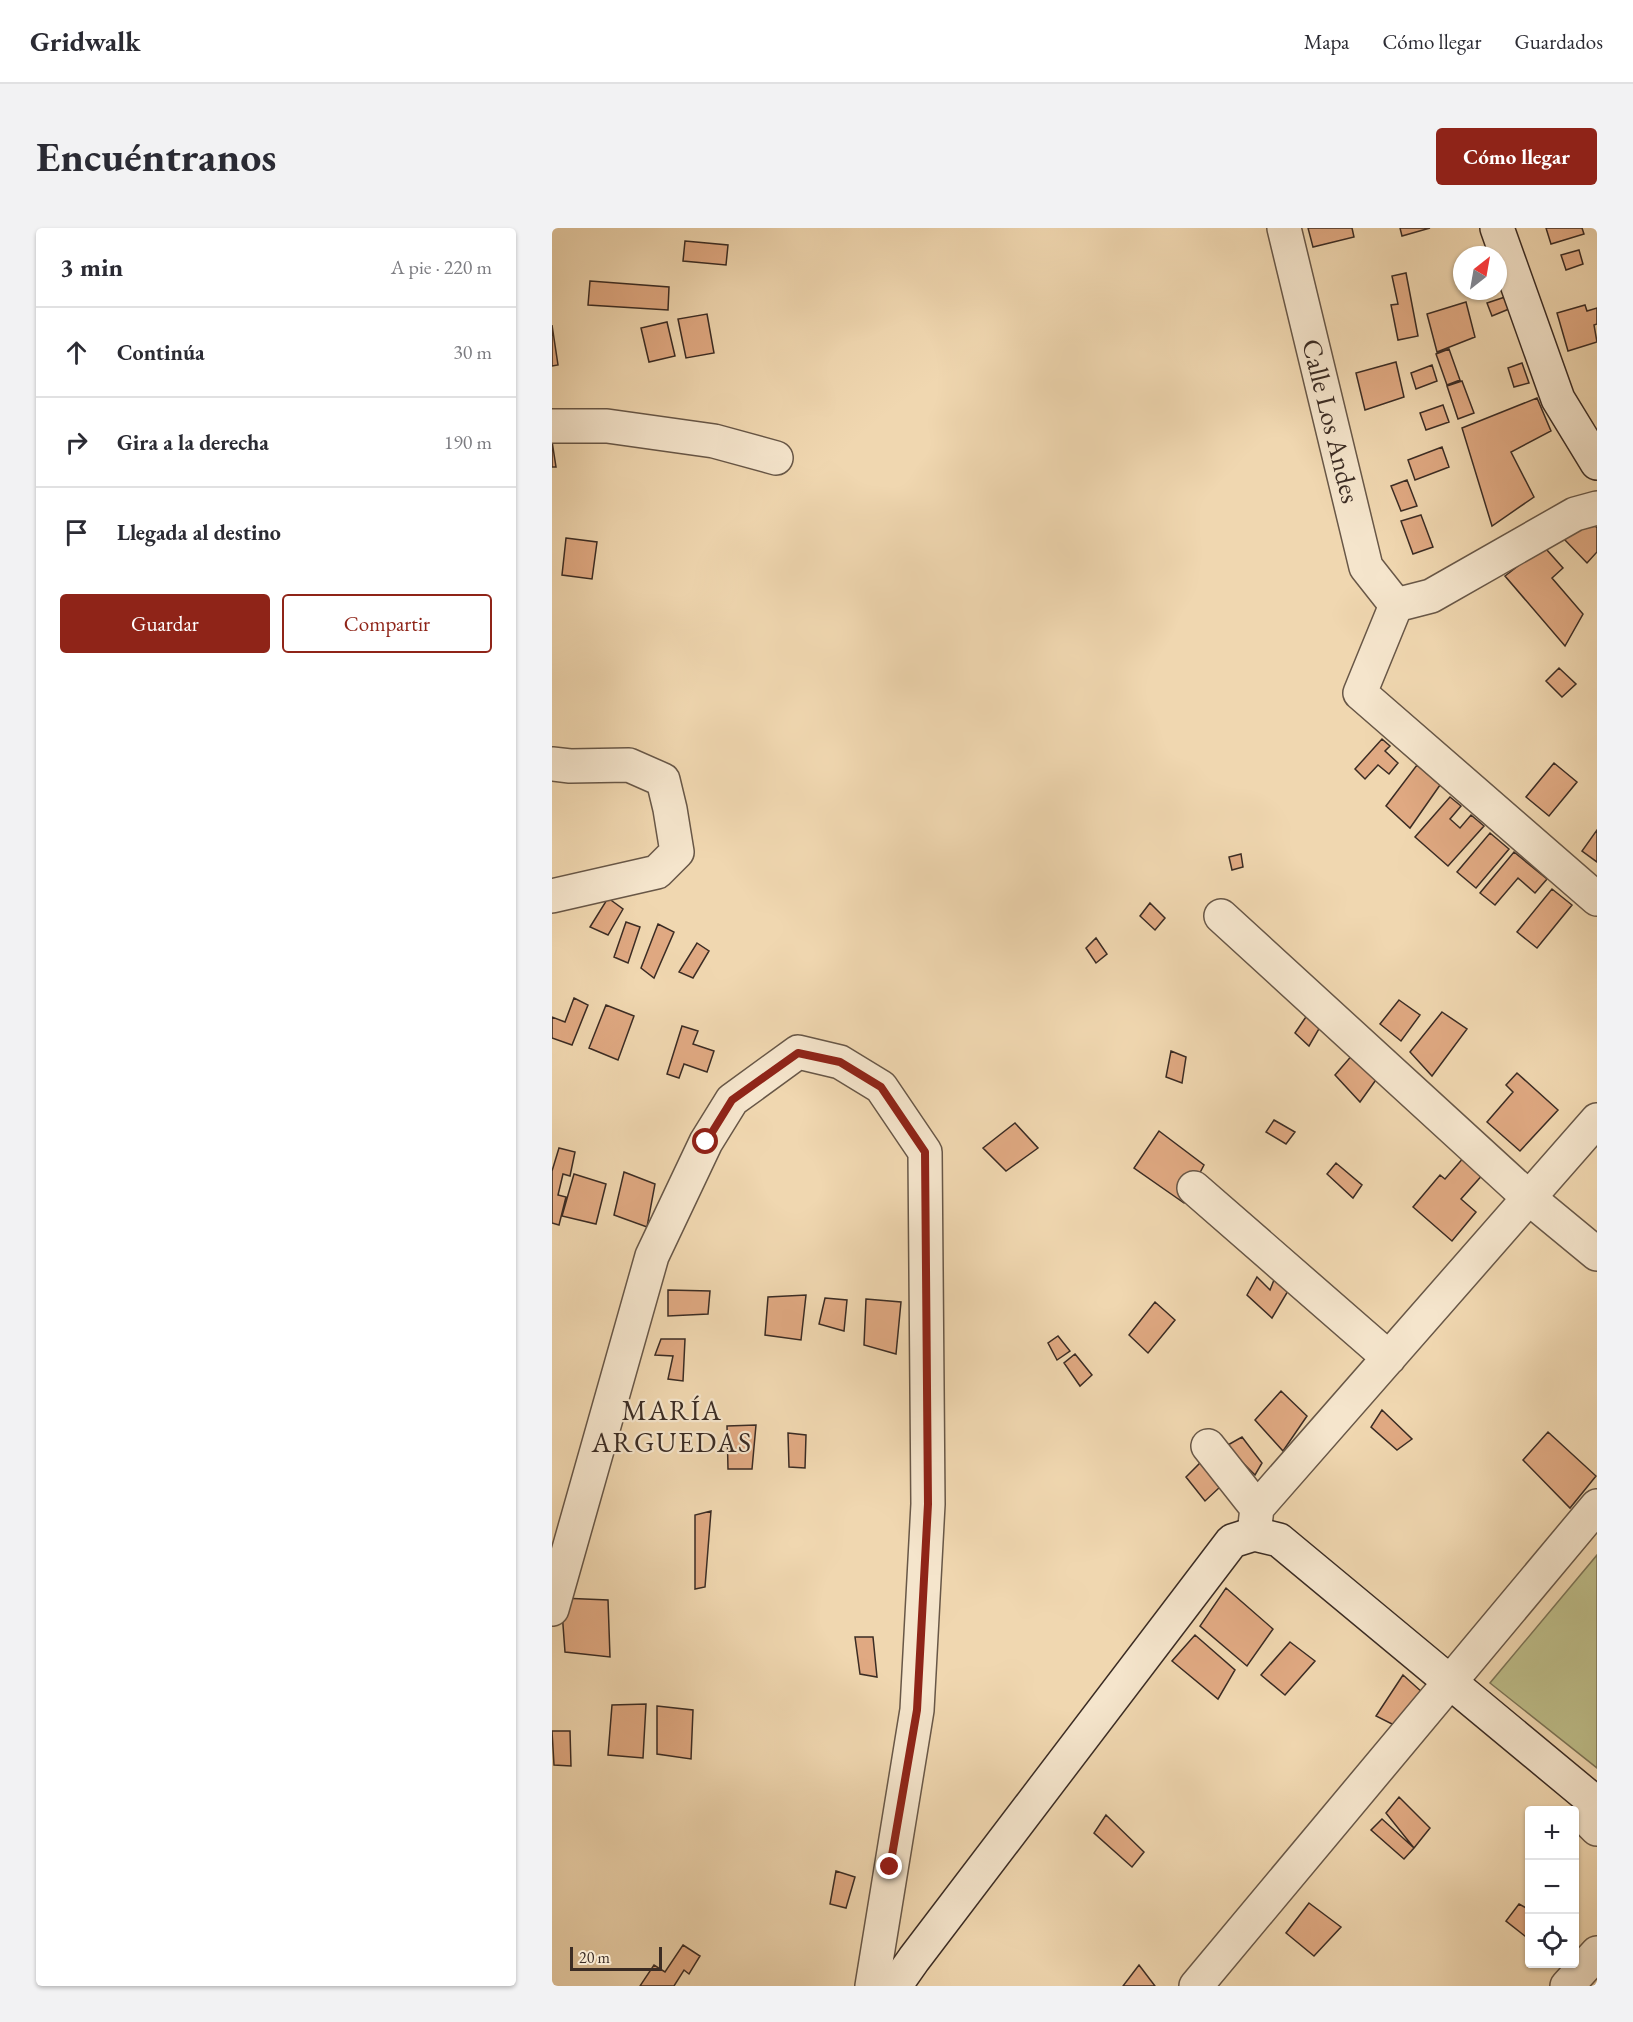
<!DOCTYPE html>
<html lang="es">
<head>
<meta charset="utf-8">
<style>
  body { margin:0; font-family:"EB Garamond",serif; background:#f2f2f3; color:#2b2b33 }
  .controls { position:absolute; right:18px; bottom:18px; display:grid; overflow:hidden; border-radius:6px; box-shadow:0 2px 4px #0004 }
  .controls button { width:54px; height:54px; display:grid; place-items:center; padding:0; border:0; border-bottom:2px solid #e1e1e2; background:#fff; color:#2b2b33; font:30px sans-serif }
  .compass { position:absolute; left:901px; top:18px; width:54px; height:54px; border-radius:50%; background:#fff; box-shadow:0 2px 4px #0004; rotate:31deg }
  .scale { position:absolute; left:18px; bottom:15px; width:92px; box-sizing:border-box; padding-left:6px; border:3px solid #3b2c24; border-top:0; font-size:16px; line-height:21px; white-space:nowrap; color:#3b2c24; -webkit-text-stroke:4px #f5e5cc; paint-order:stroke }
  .stop { position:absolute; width:18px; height:18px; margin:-14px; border:4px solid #8f2418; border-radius:50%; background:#fff }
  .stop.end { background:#8f2418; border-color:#fff; box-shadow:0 2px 6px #0008 }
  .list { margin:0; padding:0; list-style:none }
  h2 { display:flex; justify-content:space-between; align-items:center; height:78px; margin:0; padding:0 24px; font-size:26px }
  h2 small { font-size:20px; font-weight:400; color:#7c7c81 }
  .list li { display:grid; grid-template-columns:39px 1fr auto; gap:18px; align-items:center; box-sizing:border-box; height:90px; padding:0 24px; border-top:2px solid #e1e1e2 }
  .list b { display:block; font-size:22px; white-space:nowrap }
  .list em { font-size:20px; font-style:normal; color:#7c7c81 }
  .actions { display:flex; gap:12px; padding:18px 24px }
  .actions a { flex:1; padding:14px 0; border:2px solid #8f2418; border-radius:6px; text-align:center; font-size:21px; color:#8f2418 }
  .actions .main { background:#8f2418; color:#fff }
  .icon { flex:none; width:33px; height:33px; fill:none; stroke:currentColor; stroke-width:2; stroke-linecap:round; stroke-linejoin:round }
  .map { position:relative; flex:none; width:1045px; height:1758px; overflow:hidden; border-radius:6px }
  header { display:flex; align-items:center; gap:36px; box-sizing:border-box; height:84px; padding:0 30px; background:#fff; border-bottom:2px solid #e1e1e2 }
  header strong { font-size:28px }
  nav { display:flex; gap:33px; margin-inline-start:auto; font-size:21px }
  .intro { display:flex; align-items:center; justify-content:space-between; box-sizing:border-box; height:144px; padding:0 36px }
  h1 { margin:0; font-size:42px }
  .button { padding:15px 27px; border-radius:6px; background:#8f2418; color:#fff; font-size:21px; font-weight:700 }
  main { display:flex; gap:36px; padding:0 36px }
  aside { flex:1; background:#fff; border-radius:6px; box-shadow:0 2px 4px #0004 }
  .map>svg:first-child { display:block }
  .green { fill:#bdbd89; stroke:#7c7456; stroke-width:1.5 }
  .building { fill:#e0a982; stroke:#3b2c24; stroke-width:1.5 }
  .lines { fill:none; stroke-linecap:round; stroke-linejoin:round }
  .street-casing { stroke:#685747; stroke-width:36 }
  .secondary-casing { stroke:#3b2c24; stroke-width:36 }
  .street { stroke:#f5e5cc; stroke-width:33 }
  .secondary { stroke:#f5e5cc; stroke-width:33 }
  .route { stroke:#8f2418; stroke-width:8 }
  .labels { text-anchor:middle; stroke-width:4.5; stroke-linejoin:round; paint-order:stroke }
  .street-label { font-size:27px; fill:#3b2c24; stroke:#f5e5cc }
  .neighbourhood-label { font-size:28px; letter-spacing:1.5px; fill:#3b2c24; stroke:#f5e5cc }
</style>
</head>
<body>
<header>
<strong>Gridwalk</strong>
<nav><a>Mapa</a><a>Cómo llegar</a><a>Guardados</a></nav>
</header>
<div class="intro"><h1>Encuéntranos</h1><a class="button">Cómo llegar</a></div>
<main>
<aside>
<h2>3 min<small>A pie · 220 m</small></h2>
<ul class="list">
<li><svg class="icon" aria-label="ahead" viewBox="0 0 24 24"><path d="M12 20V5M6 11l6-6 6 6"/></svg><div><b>Continúa</b></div><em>30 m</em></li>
<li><svg class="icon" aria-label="right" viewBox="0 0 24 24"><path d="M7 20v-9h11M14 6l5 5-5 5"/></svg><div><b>Gira a la derecha</b></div><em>190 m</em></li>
<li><svg class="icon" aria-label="arrive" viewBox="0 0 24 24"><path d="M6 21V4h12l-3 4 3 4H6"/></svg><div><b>Llegada al destino</b></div></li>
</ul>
<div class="actions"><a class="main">Guardar</a><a>Compartir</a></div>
</aside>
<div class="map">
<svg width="1045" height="1758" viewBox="0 0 1045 1758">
  <rect width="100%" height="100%" fill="#f0d7b0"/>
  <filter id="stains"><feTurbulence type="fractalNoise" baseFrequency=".00333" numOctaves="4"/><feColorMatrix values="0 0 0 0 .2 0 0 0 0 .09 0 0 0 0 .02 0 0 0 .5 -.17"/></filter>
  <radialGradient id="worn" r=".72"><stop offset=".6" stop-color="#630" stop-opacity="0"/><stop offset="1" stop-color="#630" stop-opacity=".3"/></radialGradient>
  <path class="green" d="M 1045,1327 L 1045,1540 L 938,1455 Z"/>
  <path class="building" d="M 756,0 L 800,0 L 802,9 L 761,19 Z
    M 848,0 L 878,0 L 850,8 Z
    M 994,0 L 1030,0 L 1032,6 L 999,16 Z
    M 133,13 L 176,17 L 174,37 L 131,33 Z
    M 1027,22 L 1031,36 L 1014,42 L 1009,27 Z
    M 854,45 L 866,108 L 846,112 L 839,77 L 846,76 L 840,48 Z
    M 38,53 L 117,59 L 116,82 L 36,77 Z
    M 953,69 L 957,81 L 940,88 L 935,75 Z
    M 914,74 L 923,109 L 885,124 L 875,86 Z
    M 1033,77 L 1035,83 L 1045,80 L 1045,96 L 1042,97 L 1045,114 L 1016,123 L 1005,85 Z
    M 155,86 L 162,125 L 134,130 L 126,91 Z
    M 115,94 L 123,128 L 97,134 L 89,100 Z
    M 0,97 L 6,137 L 0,138 Z
    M 897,121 L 908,152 L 895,157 L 884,126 Z
    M 844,134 L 852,169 L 813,182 L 804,145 Z
    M 970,135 L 977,155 L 962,159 L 956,140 Z
    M 880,137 L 885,153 L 864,161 L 859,145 Z
    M 910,153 L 922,185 L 906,191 L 895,158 Z
    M 985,170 L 999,203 L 959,224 L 982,269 L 940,298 L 910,200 Z
    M 891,177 L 897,194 L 874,202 L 868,185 Z
    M 0,213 L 4,239 L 0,239 Z
    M 890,219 L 897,239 L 863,252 L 856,232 Z
    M 855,252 L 865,278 L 849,283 L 839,258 Z
    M 869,287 L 881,319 L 861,326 L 849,293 Z
    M 1039,292 L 1045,300 L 1045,324 L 1035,335 L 1011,310 Z
    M 14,310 L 45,314 L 40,351 L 10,347 Z
    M 986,312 L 1011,340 L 1000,350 L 1031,386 L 1013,418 L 953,348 L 966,338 L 958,329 Z
    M 1007,440 L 1024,456 L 1010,469 L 994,453 Z
    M 830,511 L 838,518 L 833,523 L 846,535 L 837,546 L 826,537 L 813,551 L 803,541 Z
    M 1002,535 L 1025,554 L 997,588 L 974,569 Z
    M 865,537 L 888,557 L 858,600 L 834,578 Z
    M 898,569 L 909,578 L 898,591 L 908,600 L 919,587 L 932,598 L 896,638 L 863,609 Z
    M 1045,602 L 1045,634 L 1030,623 Z
    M 938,605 L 957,621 L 924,660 L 905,644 Z
    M 962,624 L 995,651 L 983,665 L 966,650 L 943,677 L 928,665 Z
    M 689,626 L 691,639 L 680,642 L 677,629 Z
    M 1000,661 L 1020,677 L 985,720 L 965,704 Z
    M 56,670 L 71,681 L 56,707 L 38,699 Z
    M 598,675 L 613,690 L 603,702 L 588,688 Z
    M 74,694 L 88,699 L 76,735 L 62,729 Z
    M 106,696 L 122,704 L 102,750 L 89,740 Z
    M 544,710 L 555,726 L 544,735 L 534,720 Z
    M 145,715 L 157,723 L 141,750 L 127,744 Z
    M 22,770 L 36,777 L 20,817 L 0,810 L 0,789 L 13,794 Z
    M 847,772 L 868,787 L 849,813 L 828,796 Z
    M 54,777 L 82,788 L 66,832 L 37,820 Z
    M 758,783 L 771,794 L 757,818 L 743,805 Z
    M 890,784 L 915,801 L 880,848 L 858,824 Z
    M 130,798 L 146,803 L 141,816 L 162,823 L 155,844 L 132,836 L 127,850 L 115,846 Z
    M 619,823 L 634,829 L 630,855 L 614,849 Z
    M 802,825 L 826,849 L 808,874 L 783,847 Z
    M 965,845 L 1006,882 L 968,923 L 935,894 L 961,864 L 954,857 Z
    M 722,892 L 743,904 L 734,916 L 714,904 Z
    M 463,895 L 486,920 L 454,943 L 431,920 Z
    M 607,903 L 652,937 L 632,975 L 582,940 Z
    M 7,920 L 23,924 L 18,948 L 11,946 L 6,967 L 14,969 L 7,997 L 0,995 L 0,943 Z
    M 913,928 L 933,944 L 909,971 L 924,984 L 900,1013 L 861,979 L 888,947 L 893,951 Z
    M 784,935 L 810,957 L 801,970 L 775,946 Z
    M 72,944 L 103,956 L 95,999 L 62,987 Z
    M 22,946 L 54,956 L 44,996 L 10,988 Z
    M 705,1049 L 718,1062 L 722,1052 L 736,1063 L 720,1090 L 695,1067 Z
    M 116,1062 L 158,1063 L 156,1086 L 116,1088 Z
    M 254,1067 L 249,1112 L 213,1107 L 216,1069 Z
    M 273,1070 L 295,1072 L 292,1103 L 267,1096 Z
    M 314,1071 L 349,1074 L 344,1126 L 312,1117 Z
    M 603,1074 L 623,1092 L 596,1125 L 577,1107 Z
    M 506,1108 L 518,1123 L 505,1132 L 496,1115 Z
    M 109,1111 L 133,1111 L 131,1153 L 116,1151 L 121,1128 L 103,1127 Z
    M 523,1126 L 540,1147 L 528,1158 L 512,1135 Z
    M 729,1163 L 755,1188 L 731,1223 L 703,1192 Z
    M 830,1182 L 860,1211 L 845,1222 L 819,1199 Z
    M 204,1197 L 200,1241 L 176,1241 L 175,1198 Z
    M 996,1204 L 1044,1248 L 1018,1280 L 971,1232 Z
    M 236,1205 L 254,1207 L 253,1240 L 237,1239 Z
    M 690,1209 L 710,1235 L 703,1247 L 674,1218 Z
    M 649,1234 L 668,1259 L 653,1273 L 634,1249 Z
    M 159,1283 L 153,1359 L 143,1361 L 143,1287 Z
    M 674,1360 L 721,1401 L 695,1438 L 648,1398 Z
    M 9,1370 L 56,1372 L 58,1429 L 13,1424 Z
    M 643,1407 L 683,1442 L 666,1471 L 620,1433 Z
    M 303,1409 L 321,1409 L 325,1449 L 308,1446 Z
    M 738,1414 L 763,1433 L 733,1467 L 709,1447 Z
    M 851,1447 L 871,1465 L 846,1499 L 824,1488 Z
    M 94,1476 L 91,1530 L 56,1527 L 60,1477 Z
    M 105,1478 L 141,1482 L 139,1531 L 105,1526 Z
    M 0,1503 L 18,1503 L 19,1538 L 2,1537 Z
    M 847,1569 L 878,1600 L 862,1620 L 834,1585 Z
    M 554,1587 L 592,1624 L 580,1639 L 542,1605 Z
    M 830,1591 L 862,1620 L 852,1631 L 819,1602 Z
    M 284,1643 L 303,1649 L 294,1680 L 278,1676 Z
    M 757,1675 L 789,1699 L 762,1728 L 734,1705 Z
    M 967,1676 L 978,1682 L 978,1712 L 954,1693 Z
    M 131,1717 L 148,1728 L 137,1746 L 132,1742 L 122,1758 L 88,1758 L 102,1737 L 113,1744 Z
    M 587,1737 L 603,1758 L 571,1758 Z"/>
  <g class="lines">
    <defs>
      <path id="street" d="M 732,0 L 814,339 L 844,377
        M 0,198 L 55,198 L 162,213 L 224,230
        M 1045,280 L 1023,286 L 879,368 L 844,377 L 808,465 L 1045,671
        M 0,536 L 18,538 L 77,537 L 111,552 L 118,581 L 125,624 L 105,644 L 0,668
        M 669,688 L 977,970 L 1045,1026
        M 642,960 L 837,1130
        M 656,1218 L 705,1280
        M 702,1306 L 705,1280 L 1045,892
        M 0,1381 L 100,1028 L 154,914 L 180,872 L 246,824 L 288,834 L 329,859 L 373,924 L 376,1276 L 365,1482 L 320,1758
        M 1045,1580 L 1039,1588 L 1040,1596 L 1045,1601
        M 644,1758 L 1045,1278
        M 1015,1758 L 1045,1725"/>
      <path id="secondary" d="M 945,0 L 1006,171 L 1045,235
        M 343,1758 L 362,1731 L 680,1313 L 702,1306 L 727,1312 L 1045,1576"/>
    </defs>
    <use href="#street" class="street-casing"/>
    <use href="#secondary" class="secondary-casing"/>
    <use href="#street" class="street"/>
    <use href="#secondary" class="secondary"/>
  </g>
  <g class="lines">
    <path class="route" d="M 154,914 L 180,872 L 246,825 L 288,834 L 329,859 L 373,924 L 376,1276 L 365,1482 L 338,1639"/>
  </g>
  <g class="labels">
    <g class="street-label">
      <text transform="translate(779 193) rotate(76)" y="9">Calle Los Andes</text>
    </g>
    <g class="neighbourhood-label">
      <text x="120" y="1192">MARÍA<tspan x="120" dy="32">ARGUEDAS</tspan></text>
    </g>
  </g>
  <rect width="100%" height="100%" filter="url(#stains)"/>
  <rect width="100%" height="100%" fill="url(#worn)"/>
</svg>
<div class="controls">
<button>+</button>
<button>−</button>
<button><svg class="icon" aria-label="locate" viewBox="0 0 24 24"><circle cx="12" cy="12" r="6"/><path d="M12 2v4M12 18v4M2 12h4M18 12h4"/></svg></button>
</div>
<svg class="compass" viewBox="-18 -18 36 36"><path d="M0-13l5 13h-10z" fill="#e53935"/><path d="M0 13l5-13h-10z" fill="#7c7c81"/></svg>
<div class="scale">20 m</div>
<div class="stop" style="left:154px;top:914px"></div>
<div class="stop end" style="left:338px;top:1639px"></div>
</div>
</main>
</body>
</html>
